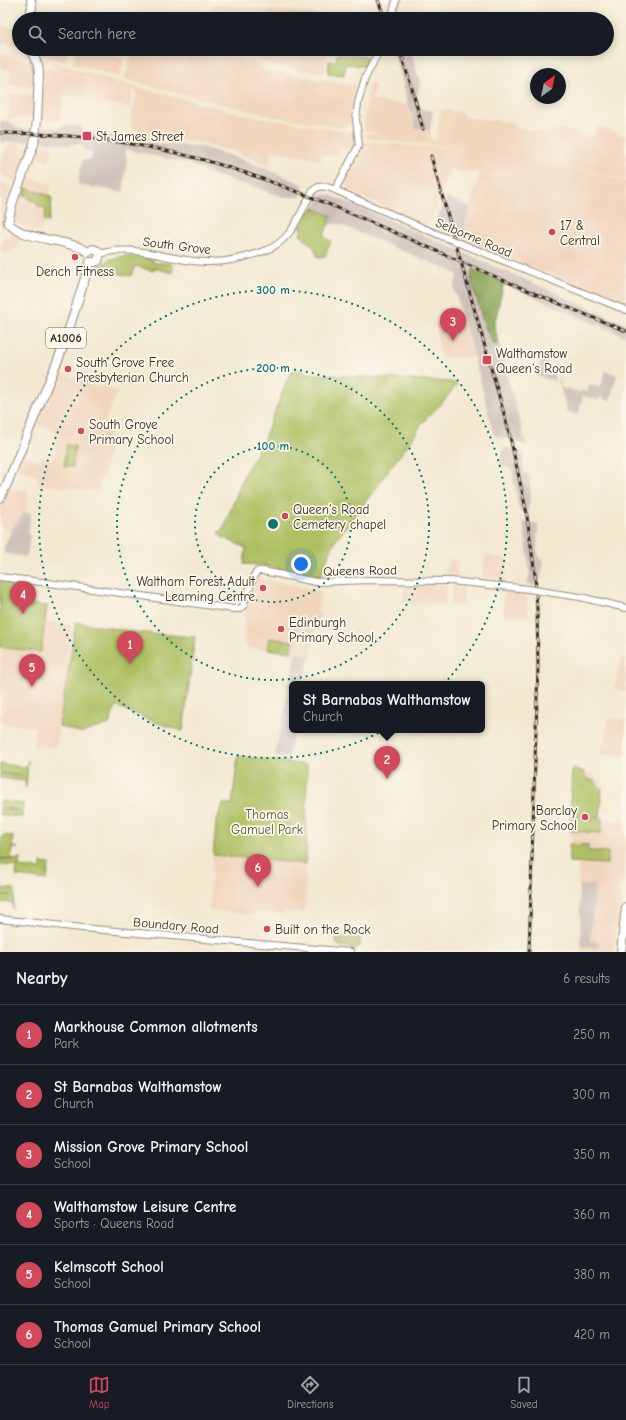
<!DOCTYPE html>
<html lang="en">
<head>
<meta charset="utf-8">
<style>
  body { margin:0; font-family:"Comic Neue",sans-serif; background:#242831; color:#f1f3f6 }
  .compass { position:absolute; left:530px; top:68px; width:36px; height:36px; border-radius:50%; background:#171b24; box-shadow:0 2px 10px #0003; rotate:33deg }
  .you { position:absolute; left:301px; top:564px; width:14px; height:14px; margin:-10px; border:3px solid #fff; border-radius:50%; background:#1a73e8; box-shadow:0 0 0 6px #1a73e833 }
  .badge { display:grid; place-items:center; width:26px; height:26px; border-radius:50%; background:#d1495b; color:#fff; font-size:13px; font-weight:700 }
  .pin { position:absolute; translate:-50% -33px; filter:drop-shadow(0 1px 2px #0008) }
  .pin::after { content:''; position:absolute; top:21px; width:14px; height:12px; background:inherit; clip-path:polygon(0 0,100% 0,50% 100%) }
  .popup { position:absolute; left:289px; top:681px; width:196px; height:52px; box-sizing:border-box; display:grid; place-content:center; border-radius:6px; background:#171b24; filter:drop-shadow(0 1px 3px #0005); font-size:13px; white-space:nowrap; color:#9ea1a6 }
  .popup b { font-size:15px; color:#f1f3f6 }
  .popup::after { content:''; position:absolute; left:50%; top:100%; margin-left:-8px; border:8px solid transparent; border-top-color:#171b24 }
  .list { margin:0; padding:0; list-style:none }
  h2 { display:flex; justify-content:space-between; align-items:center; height:52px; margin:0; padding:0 16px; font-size:17px }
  h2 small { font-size:13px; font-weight:400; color:#9ea1a6 }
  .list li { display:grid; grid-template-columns:26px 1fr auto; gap:12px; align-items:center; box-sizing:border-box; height:60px; padding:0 16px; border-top:1px solid #363941 }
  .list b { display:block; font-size:15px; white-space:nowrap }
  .list p { margin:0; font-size:13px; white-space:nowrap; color:#9ea1a6 }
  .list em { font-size:13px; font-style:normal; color:#9ea1a6 }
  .icon { flex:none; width:22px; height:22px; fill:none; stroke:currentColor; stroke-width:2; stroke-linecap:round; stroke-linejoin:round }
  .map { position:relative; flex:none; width:626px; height:952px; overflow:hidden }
  .search { position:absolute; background:#171b24; box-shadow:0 2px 10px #0003; left:12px; right:12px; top:12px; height:44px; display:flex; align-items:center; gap:10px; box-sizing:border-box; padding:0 14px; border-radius:22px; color:#9ea1a6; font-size:15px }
  .sheet { height:412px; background:#171b24 }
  nav { display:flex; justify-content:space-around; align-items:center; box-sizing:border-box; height:56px; border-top:1px solid #363941; background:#171b24; font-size:11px; color:#9ea1a6 }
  nav a { display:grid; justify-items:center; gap:2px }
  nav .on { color:#d1495b }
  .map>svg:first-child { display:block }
  .built { fill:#f1d5bd }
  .industrial { fill:#cec1ba }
  .green { fill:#aebf62; stroke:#747440 }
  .forest { fill:#8aa658; stroke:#62683b }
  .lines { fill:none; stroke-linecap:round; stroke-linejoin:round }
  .minor-casing { stroke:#978a78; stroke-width:8 }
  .major-casing { stroke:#978a78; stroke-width:10 }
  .minor { stroke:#fff; stroke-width:6 }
  .major { stroke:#fff; stroke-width:8 }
  .rail-casing { stroke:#3b2a1e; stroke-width:3 }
  .rail { stroke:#fbf7ec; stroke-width:1.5; stroke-dasharray:4.5; stroke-linecap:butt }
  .minor-bridge-casing { stroke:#978a78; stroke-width:8; stroke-linecap:butt }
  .minor-bridge { stroke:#fff; stroke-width:6 }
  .ring { fill:none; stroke:#0f766e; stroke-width:2; stroke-dasharray:2 4 }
  .poi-dot { fill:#d1495b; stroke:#fbf7ec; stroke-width:1.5 }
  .labels { text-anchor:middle; stroke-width:3.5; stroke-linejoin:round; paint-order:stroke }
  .shield { fill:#fbf7ec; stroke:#75685c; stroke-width:1 }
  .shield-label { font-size:12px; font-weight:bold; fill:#3b2a1e }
  .poi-label { font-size:13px; fill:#3b2a1e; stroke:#fbf7ec; text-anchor:start }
  .street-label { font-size:13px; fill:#3b2a1e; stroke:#fbf7ec }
  .park-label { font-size:13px; fill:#5e5732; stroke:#fbf7ec }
  .centre { fill:#0f766e; stroke:#fbf7ec; stroke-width:2 }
  .ring-label { font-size:12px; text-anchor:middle; font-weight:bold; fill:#0f766e; stroke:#fbf7ec; stroke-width:3.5; stroke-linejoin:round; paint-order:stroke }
</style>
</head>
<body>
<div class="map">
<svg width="626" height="952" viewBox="0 0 626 952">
  <rect width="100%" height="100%" fill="#fbf7ec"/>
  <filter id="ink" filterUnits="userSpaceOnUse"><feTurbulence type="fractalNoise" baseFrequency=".025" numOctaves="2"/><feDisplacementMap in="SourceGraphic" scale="8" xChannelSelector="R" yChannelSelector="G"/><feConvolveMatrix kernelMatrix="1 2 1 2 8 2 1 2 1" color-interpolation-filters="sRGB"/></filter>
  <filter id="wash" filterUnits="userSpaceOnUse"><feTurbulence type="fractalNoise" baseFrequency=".012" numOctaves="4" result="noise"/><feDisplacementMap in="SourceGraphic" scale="16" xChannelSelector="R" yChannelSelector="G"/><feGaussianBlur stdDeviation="0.9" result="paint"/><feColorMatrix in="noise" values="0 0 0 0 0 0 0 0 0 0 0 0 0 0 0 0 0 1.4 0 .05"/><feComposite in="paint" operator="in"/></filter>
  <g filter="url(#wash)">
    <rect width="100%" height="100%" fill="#f3e9d1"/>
    <path class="built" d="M 213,4 L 356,18 L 208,19 Z
      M 1,25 L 19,30 L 17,45 L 14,46 L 0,43 Z
      M 40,49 L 68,49 L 65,60 L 62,61 L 39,54 Z
      M 77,49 L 91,49 L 124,58 L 119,77 L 73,64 Z
      M 133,49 L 198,49 L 252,62 L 271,72 L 354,85 L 357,90 L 350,124 L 345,128 L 270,116 L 125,79 Z
      M 230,49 L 327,49 L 324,73 L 273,65 L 249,54 Z
      M 0,53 L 32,62 L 35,65 L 35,85 L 33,87 L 10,85 L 11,70 L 0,69 Z
      M 51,62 L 116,82 L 255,117 L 354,132 L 355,137 L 353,138 L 356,144 L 350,153 L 341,148 L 337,156 L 321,154 L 320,159 L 272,151 L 269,165 L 233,151 L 134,129 L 130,124 L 137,92 L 125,89 L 133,92 L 129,108 L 114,104 L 113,106 L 66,94 L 64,95 L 61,121 L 41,120 L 44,68 L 48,67 L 106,84 L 50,66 Z
      M 369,83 L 375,84 L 372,100 L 408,105 L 412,111 L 415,128 L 431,130 L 430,140 L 436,140 L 441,109 L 463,113 L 463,117 L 516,123 L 515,128 L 550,133 L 552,126 L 592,137 L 596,126 L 626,136 L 626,144 L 624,149 L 626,150 L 626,180 L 556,161 L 626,182 L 626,302 L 598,291 L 460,241 L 480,172 L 450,170 L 429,223 L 423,225 L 350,191 L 346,181 L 367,143 L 375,142 L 423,147 L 449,147 L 363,138 L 362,133 L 390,135 L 363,131 Z
      M 10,95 L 35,96 L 34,118 L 8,118 Z
      M 10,143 L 17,144 L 29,149 L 15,182 L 0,174 L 0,161 Z
      M 40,143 L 53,146 L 49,161 L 35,156 Z
      M 27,177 L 51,184 L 41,233 L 23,227 L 13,221 L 12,218 Z
      M 0,181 L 12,187 L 9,195 L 4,226 L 0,232 Z
      M 11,232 L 22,236 L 17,248 L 16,248 L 6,256 L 0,250 L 0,245 Z
      M 458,304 L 473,358 L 440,357 L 436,325 L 443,308 L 454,313 Z
      M 59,372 L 98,388 L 100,385 L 117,392 L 104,424 L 110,435 L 104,478 L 101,478 L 99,492 L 97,490 L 92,489 L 91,491 L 37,484 L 38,476 L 18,469 L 23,455 L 40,461 L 41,457 L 52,459 L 56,434 L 52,428 L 37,425 L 45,403 L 49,404 Z
      M 10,488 L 28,490 L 25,512 L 23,512 L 22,516 L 15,524 L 11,532 L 0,525 L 0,507 Z
      M 485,554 L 509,560 L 505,580 L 482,577 Z
      M 448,559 L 459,561 L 456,577 L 446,576 Z
      M 258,578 L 269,581 L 321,591 L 317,611 L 320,612 L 310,655 L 249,648 L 245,646 L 245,610 Z
      M 405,583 L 447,585 L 445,605 L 402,602 Z
      M 452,585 L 464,585 L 463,606 L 450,605 Z
      M 504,590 L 527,593 L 528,617 L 503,615 Z
      M 45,622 L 72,625 L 56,747 L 33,746 L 35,727 L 0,723 L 0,647 L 41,652 Z
      M 621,657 L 626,659 L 626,691 L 614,688 Z
      M 609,718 L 626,720 L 626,756 L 601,754 Z
      M 572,768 L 596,777 L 596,779 L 602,780 L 600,819 L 626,821 L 624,865 L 626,865 L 614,952 L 581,952 L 581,947 L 599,948 L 590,942 L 595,886 L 579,885 L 578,863 L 569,862 Z
      M 213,855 L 306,864 L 305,912 L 304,913 L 284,911 L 283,914 L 261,912 L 257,912 L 254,915 L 209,910 Z"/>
    <path class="industrial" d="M 392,49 L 410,49 L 420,82 L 417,96 L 421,109 L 433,111 L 430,130 L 415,128 L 413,116 L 408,105 L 403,82 Z
      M 0,121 L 8,121 L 19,129 L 32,129 L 30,142 L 0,142 Z
      M 62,125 L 82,126 L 82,130 L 145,142 L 205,148 L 247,161 L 304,185 L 303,190 L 300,197 L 284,197 L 214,175 L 190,164 L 125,149 L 127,160 L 123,192 L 84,186 L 78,184 L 80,171 L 83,160 L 91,160 L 93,151 L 83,150 L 84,144 L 71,144 L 71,146 L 41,141 L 42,126 L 61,128 Z
      M 327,194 L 371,212 L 626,324 L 626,337 L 504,284 L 494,326 L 526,445 L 494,435 L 480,379 L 454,288 L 458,274 L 338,224 L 328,225 L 332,216 L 313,208 L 317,203 L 320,196 Z
      M 447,197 L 470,207 L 461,238 L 436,227 L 436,222 Z
      M 541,360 L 548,362 L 545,372 L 553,374 L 555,376 L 554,380 L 560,381 L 562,388 L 580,392 L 581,390 L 587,392 L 591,382 L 591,385 L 600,388 L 605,371 L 617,375 L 610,401 L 600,397 L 599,400 L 583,396 L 578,415 L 567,412 L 559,382 L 537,376 L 536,375 Z
      M 504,447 L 526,454 L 523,462 L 524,473 L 529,475 L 531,497 L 528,509 L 529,512 L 519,511 L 512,469 L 499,464 Z
      M 23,512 L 31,513 L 28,535 L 30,536 L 27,557 L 4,554 L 4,547 L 9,536 L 15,524 L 22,516 Z
      M 523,521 L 538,524 L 537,549 L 539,558 L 544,560 L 539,586 L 527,584 L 530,572 Z
      M 296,653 L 310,655 L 303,684 L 292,684 L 292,730 L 294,730 L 288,758 L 275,756 Z
      M 579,885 L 595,885 L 590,941 L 599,942 L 599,948 L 581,947 Z"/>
    <path class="green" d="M 337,54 L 369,57 L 365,66 L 346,64 L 344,75 L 328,73 L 329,61 L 336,62 Z
      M 26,188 L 50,196 L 52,199 L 49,222 L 44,221 L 46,209 L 37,205 L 38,202 L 29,199 L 30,197 L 24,195 Z
      M 313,208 L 332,216 L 324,234 L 325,238 L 331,241 L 325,256 L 318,257 L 314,247 L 300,235 L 302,228 L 300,227 L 309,212 Z
      M 125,256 L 152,259 L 154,263 L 170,263 L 173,266 L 172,273 L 154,268 L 153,271 L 135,266 L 132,275 L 130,276 L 96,268 L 110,259 Z
      M 296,370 L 313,374 L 453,382 L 457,384 L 442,403 L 422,423 L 413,438 L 387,472 L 377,487 L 336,540 L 326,560 L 321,577 L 260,565 L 244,564 L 246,548 L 222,537 L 218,533 L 224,528 L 243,477 L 263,441 L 288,378 L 293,371 Z
      M 66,445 L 75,446 L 73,467 L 64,466 Z
      M 0,581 L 29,585 L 26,604 L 47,606 L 41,652 L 0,647 Z
      M 76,622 L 134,632 L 195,637 L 183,731 L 157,723 L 116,706 L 109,724 L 81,733 L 59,726 Z
      M 269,638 L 292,641 L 291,652 L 268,649 Z
      M 238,756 L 307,765 L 306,864 L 213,855 L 216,823 L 223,804 L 232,804 Z
      M 28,760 L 26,788 L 25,781 L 0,778 L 0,774 L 22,776 L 0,773 L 0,764 L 18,766 L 18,768 L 22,768 L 22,766 L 27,767 Z
      M 572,768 L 584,772 L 585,778 L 594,781 L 602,789 L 600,817 L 572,815 L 573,812 L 570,811 Z
      M 0,801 L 23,804 L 22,817 L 0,815 L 0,809 L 20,810 L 0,807 Z
      M 571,817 L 602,819 L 601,833 L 570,831 Z
      M 4,835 L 13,836 L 12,847 L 18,848 L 12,848 L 11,858 L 17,860 L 18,858 L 20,858 L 19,867 L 41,869 L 41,863 L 49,864 L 47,880 L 16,876 L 17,866 L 0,865 L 0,859 L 14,860 L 0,858 L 2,836 Z
      M 569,844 L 588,845 L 588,851 L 608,852 L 607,864 L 569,862 Z
      M 0,888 L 15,889 L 13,910 L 13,903 L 0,902 L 0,895 L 11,895 L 0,894 Z
      M 360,938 L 360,946 L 356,948 L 339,946 L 337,942 L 335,942 L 335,939 Z"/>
    <path class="forest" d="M 473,269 L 504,282 L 494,326 L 499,344 L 493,344 L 484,324 L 471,279 Z"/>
  </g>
  <g filter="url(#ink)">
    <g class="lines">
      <defs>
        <path id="minor" d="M 391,19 L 396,0
          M 335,190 L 359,145 L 356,119 L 358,103 L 365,78 L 380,49
          M 462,244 L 626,310
          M 100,254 C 134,243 170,261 205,262 C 224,263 244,258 262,252 C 286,244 295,226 305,205 C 308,200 310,193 315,189 C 321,184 329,187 335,190 L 444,237
          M 0,577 L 49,583 L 234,609 L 240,609 L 243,606 L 255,574 L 258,571 L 263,571 L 316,582 L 370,580 L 450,581 L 529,589
          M 540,591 L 580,597 L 626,608
          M 0,919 L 82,928 L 351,952"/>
        <path id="major" d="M 29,19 L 32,7 L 31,0
          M 30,49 L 38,65 L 39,74 L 37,120 L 34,144 L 13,201 L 8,222 C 20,241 69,238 88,252
          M 88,252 L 93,249 L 98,251 L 100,254 L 98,261 L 95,262 L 90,262
          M 0,498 L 7,484 L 64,345 L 90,262
          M 621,952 L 626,907"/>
      </defs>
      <use href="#minor" class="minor-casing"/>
      <use href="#major" class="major-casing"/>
      <use href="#minor" class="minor"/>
      <use href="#major" class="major"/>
      <defs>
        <path id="rail" d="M 378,0 L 385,19
          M 399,49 L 411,85 L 423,129
          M 0,133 C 68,133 138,142 204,160 C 288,184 369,221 448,256 C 507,282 566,307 626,331
          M 431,156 L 508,428 L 526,509 L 535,575 L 537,609 L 538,666 L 529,952"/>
      </defs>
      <use href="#rail" class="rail-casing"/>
      <use href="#rail" class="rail"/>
      <defs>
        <path id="minor-bridge" d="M 444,237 L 462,244
          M 529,589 L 540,591"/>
      </defs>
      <use href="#minor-bridge" class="minor-bridge-casing"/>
      <use href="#minor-bridge" class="minor-bridge"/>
    </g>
  </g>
  <g class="ring">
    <circle cx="273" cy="524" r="78"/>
    <circle cx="273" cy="524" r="156"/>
    <circle cx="273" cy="524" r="234"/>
  </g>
  <g class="poi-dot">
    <rect x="82" y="131" width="10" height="10" rx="2"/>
    <circle cx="552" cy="232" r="4"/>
    <circle cx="75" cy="257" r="4"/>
    <rect x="482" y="355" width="10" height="10" rx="2"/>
    <circle cx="68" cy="369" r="4"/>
    <circle cx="81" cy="431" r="4"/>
    <circle cx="285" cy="516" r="4"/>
    <circle cx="263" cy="588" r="4"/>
    <circle cx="281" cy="629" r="4"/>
    <circle cx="585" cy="817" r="4"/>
    <circle cx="267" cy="929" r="4"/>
  </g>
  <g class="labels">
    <rect class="shield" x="46" y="328" width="40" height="20" rx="3"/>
    <g class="shield-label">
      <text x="66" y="342">A1006</text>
    </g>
    <g class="poi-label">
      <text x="96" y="141">St James Street</text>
      <text x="560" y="230">17 &amp;<tspan x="560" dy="15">Central</tspan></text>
      <text x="75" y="276" text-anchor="middle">Dench Fitness</text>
      <text x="496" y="358">Walthamstow<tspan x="496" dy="15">Queen's Road</tspan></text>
      <text x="76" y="367">South Grove Free<tspan x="76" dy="15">Presbyterian Church</tspan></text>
      <text x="89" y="429">South Grove<tspan x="89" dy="15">Primary School</tspan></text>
      <text x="293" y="514">Queen's Road<tspan x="293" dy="15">Cemetery chapel</tspan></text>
      <text x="255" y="586" text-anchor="end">Waltham Forest Adult<tspan x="255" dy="15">Learning Centre</tspan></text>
      <text x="289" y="627">Edinburgh<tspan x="289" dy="15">Primary School</tspan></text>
      <text x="577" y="815" text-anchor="end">Barclay<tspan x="577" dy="15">Primary School</tspan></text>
      <text x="275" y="934">Built on the Rock</text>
    </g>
    <g class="street-label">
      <text transform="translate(474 237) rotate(23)" y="5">Selborne Road</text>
      <text transform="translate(177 245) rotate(7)" y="5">South Grove</text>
      <text transform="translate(360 570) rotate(-1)" y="5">Queens Road</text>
      <text transform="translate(176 925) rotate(5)" y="5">Boundary Road</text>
    </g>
    <g class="park-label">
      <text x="267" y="819">Thomas<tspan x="267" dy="15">Gamuel Park</tspan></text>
    </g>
  </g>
  <circle cx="273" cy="524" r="6" class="centre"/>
  <g class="ring-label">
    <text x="273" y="294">300 m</text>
    <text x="273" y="372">200 m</text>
    <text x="273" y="450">100 m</text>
  </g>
</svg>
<svg class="compass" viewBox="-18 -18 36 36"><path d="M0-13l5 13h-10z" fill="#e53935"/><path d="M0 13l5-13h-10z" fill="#9ea1a6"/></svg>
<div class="you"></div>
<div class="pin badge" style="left:130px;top:664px">1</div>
<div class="pin badge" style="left:387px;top:779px">2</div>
<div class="popup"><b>St Barnabas Walthamstow</b>Church</div>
<div class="pin badge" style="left:453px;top:341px">3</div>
<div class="pin badge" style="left:23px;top:614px">4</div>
<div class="pin badge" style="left:32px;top:687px">5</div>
<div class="pin badge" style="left:258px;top:887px">6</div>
<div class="search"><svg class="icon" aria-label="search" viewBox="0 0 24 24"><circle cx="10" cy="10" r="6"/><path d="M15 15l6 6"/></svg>Search here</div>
</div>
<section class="sheet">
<h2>Nearby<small>6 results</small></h2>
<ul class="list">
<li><span class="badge">1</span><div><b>Markhouse Common allotments</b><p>Park</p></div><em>250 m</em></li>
<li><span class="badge">2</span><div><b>St Barnabas Walthamstow</b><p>Church</p></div><em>300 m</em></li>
<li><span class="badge">3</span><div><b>Mission Grove Primary School</b><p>School</p></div><em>350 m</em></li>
<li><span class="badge">4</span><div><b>Walthamstow Leisure Centre</b><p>Sports · Queens Road</p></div><em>360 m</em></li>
<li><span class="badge">5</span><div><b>Kelmscott School</b><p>School</p></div><em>380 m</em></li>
<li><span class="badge">6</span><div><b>Thomas Gamuel Primary School</b><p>School</p></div><em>420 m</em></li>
</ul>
</section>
<nav>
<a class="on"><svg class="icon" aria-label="map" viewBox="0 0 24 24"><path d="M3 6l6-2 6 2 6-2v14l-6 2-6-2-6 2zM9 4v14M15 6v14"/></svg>Map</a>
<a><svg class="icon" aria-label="directions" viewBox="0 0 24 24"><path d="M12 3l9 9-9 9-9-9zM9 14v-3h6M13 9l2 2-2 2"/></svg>Directions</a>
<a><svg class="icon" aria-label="saved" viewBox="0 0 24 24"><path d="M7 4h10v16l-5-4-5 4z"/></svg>Saved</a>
</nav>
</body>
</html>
